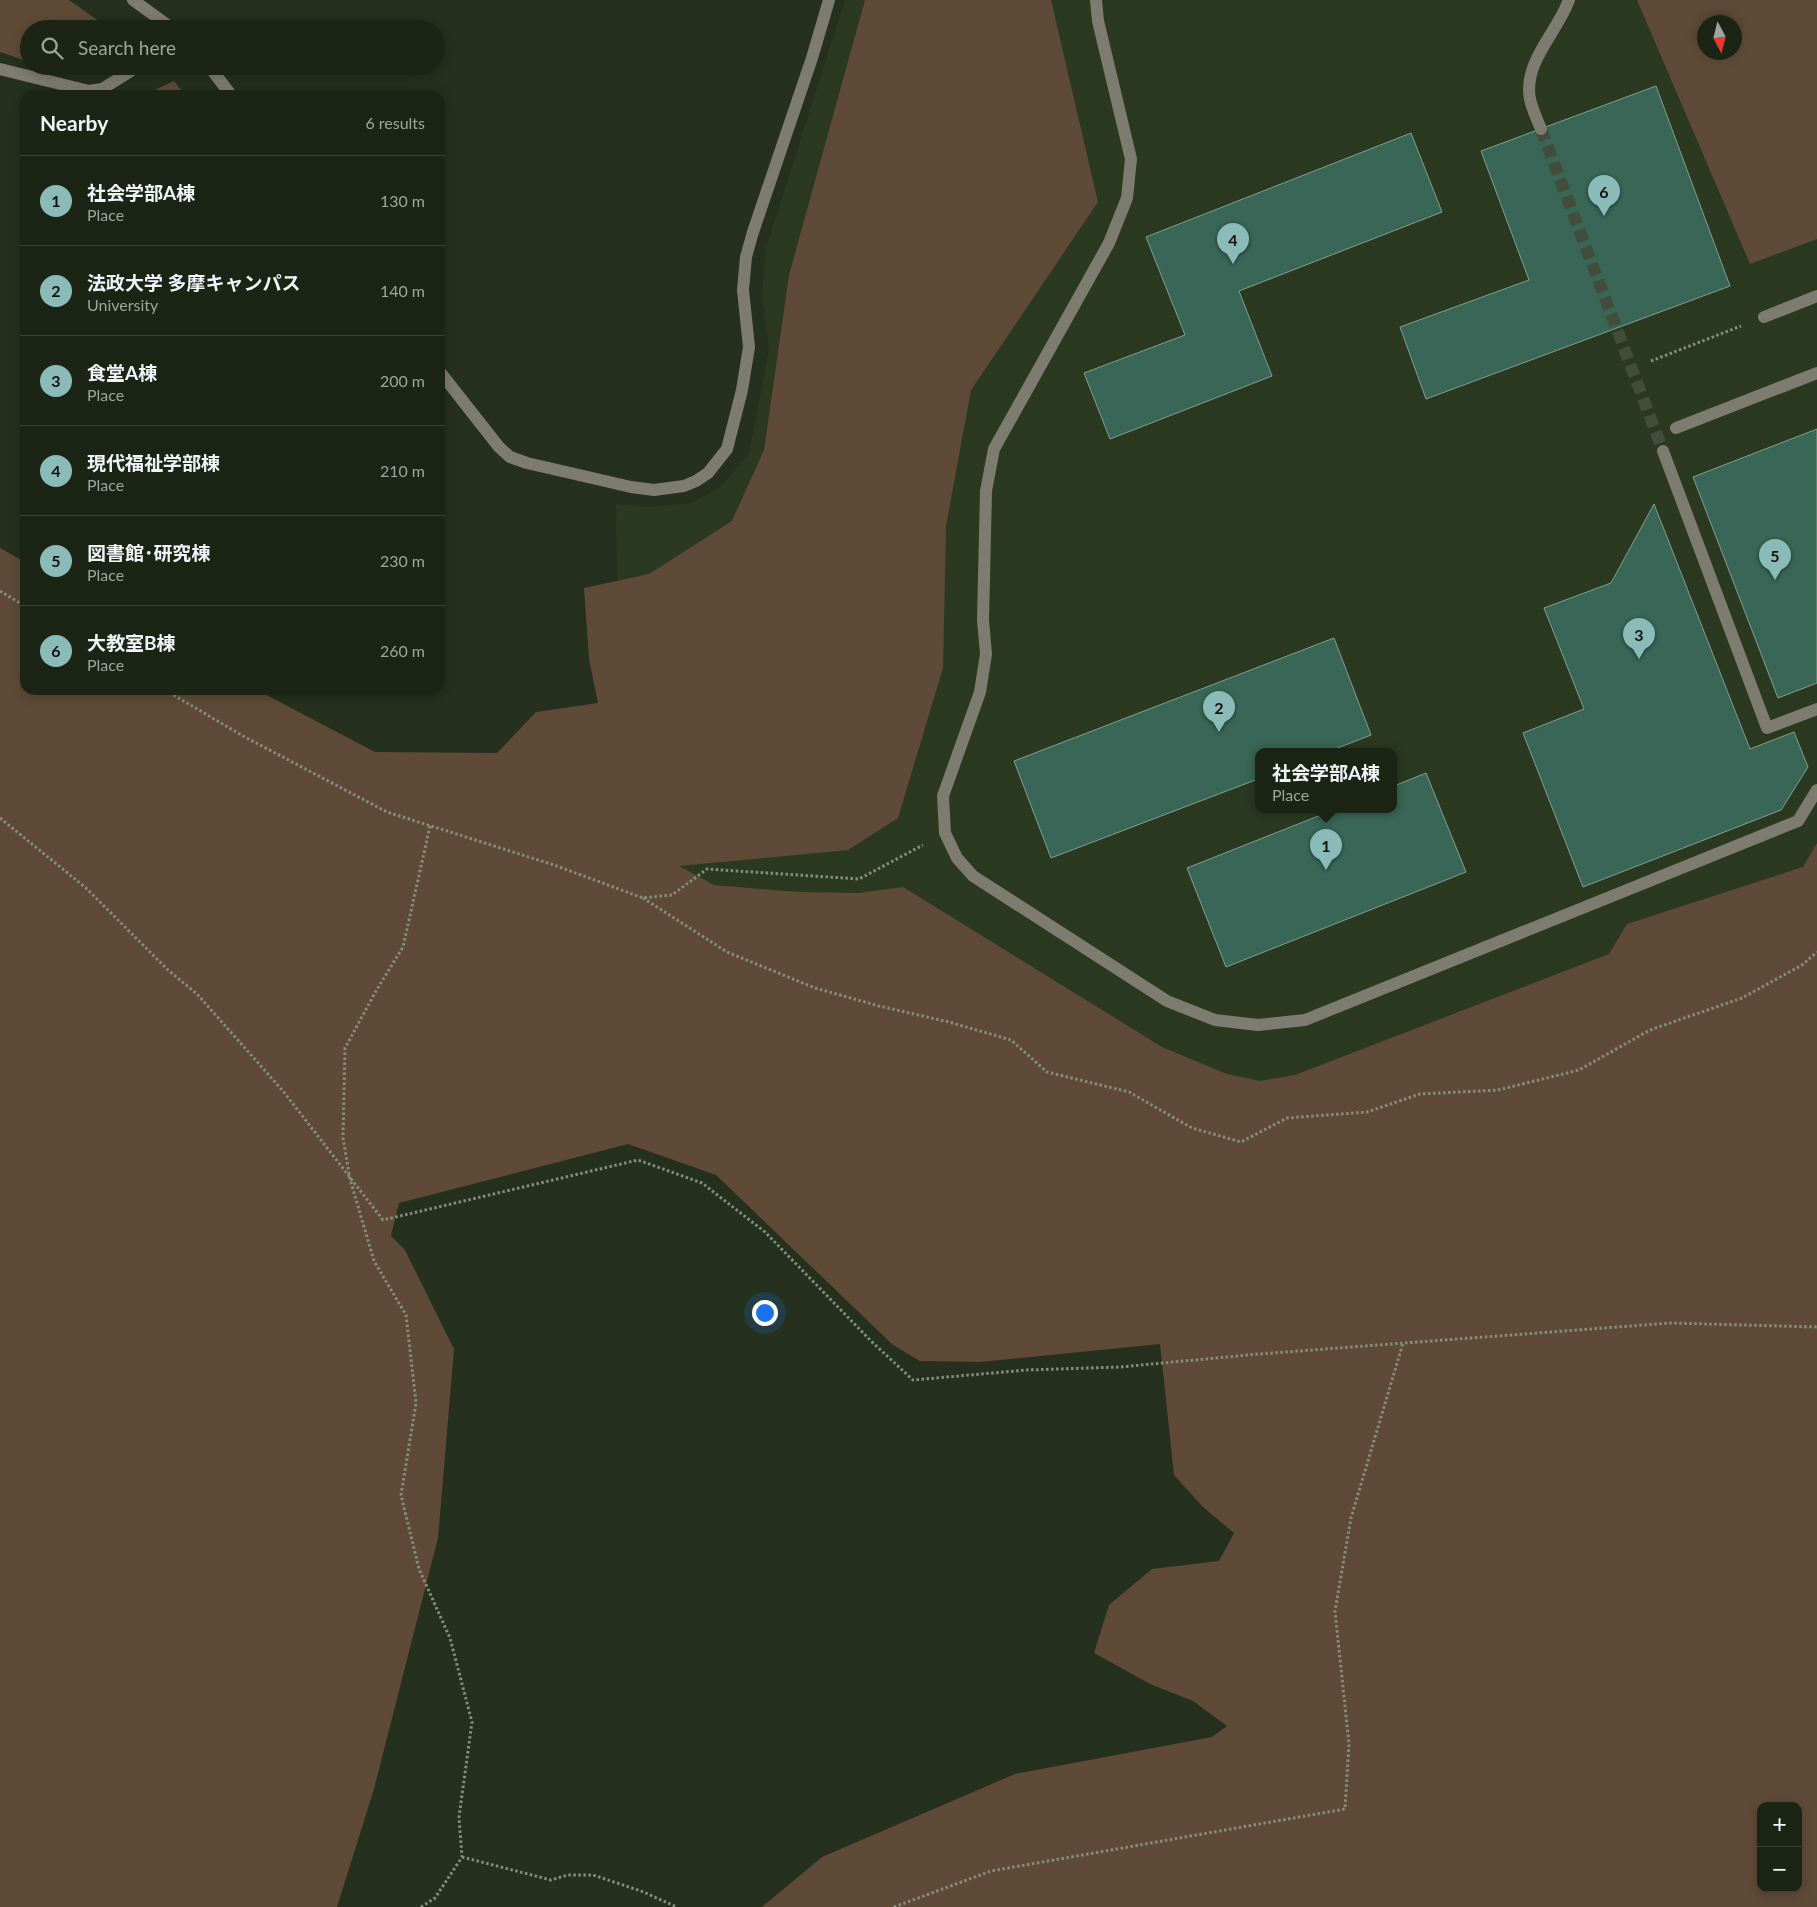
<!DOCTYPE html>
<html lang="en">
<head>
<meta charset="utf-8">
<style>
  body { margin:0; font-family:Lato,"Noto Sans JP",sans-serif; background:#252c1f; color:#f1f3f6 }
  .controls { position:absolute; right:15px; bottom:15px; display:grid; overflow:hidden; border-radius:10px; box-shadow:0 2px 12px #0003 }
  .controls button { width:45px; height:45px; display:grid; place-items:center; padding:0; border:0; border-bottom:1px solid #3a4135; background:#1c2416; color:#f1f3f6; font:25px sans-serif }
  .compass { position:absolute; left:1697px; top:15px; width:45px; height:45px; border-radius:50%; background:#1c2416; box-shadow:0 2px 12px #0003; rotate:173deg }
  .you { position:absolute; left:764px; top:1312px; width:18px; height:18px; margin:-12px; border:4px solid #fff; border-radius:50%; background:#1a73e8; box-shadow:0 0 0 8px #1a73e833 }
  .badge { display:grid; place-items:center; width:32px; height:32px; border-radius:50%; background:#8bbbb9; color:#111; font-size:16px; font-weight:700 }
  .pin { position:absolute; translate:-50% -41px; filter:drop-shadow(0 1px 2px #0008) }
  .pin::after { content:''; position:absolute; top:26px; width:18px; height:15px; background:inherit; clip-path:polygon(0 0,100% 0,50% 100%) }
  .popup { position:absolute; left:1255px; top:748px; width:142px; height:65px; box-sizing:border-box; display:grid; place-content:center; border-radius:10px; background:#1c2416; filter:drop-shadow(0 1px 4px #0005); font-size:16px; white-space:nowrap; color:#a0a4a1 }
  .popup b { font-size:19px; color:#f1f3f6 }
  .popup::after { content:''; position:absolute; left:50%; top:100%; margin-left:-10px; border:10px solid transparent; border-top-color:#1c2416 }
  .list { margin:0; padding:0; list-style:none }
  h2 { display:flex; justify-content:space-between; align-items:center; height:65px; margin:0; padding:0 20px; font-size:21px }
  h2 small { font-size:16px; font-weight:400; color:#a0a4a1 }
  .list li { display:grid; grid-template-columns:32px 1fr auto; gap:15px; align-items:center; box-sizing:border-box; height:90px; padding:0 20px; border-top:1px solid #3a4135 }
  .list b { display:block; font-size:19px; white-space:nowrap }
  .list p { margin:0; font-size:16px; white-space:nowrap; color:#a0a4a1 }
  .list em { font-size:16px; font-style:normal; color:#a0a4a1 }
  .icon { flex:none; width:28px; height:28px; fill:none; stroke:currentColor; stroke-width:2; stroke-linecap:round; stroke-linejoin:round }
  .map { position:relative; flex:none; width:1817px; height:1907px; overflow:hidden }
  .search { position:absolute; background:#1c2416; box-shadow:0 2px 12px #0003; left:20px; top:20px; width:425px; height:55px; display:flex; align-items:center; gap:12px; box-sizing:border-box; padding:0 18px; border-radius:28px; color:#a0a4a1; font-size:19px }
  .panel { position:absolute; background:#1c2416; box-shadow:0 2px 12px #0003; left:20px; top:90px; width:425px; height:605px; border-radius:15px }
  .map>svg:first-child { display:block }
  .built { fill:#2b3921; fill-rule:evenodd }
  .green { fill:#5e4a37; fill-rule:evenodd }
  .building { fill:#396656; stroke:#839f93 }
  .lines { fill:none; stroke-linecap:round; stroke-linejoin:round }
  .minor-tunnel { stroke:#434d3c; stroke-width:12; stroke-dasharray:12 6; stroke-linecap:butt }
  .path { stroke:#848d7e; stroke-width:3; stroke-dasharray:2.5 2.5; stroke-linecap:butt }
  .minor { stroke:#7e7c71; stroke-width:12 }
</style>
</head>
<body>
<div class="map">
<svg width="1817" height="1907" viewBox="0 0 1817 1907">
  <rect width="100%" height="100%" fill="#25301e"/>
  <path class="built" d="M 845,0 L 1817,0 L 1817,1088 L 1229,1191 L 625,957 L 616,504 L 650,507 L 691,503 L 718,489 L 749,454 L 769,349 L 762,298 L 766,248 ZM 1704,22 L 1734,22 L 1734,52 L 1704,52 ZM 1258,751 L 1394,751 L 1394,809 L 1258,809 Z"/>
  <path class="green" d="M 0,0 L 69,0 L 110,29 L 29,29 L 29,62 L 0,52 Z
    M 865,0 L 1051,0 L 1098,202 L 971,390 L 946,526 L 943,668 L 898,818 L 848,850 L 679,866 L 714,885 L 798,892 L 859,893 L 903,887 L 1162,1047 L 1227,1074 L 1260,1081 L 1295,1075 L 1609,954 L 1627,924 L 1803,867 L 1817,843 L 1817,1907 L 762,1907 L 822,1857 L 1015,1774 L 1212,1737 L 1227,1726 L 1193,1701 L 1150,1684 L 1094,1653 L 1109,1605 L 1152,1569 L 1219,1561 L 1234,1533 L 1203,1507 L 1174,1475 L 1160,1344 L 980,1362 L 920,1361 L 893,1345 L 716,1175 L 628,1144 L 399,1203 L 391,1236 L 405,1250 L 454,1349 L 438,1538 L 374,1789 L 337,1907 L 0,1907 L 0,548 L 25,562 L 25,690 L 257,690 L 375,752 L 497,753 L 536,712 L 598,703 L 589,659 L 584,588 L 649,574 L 732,521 L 764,450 L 789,275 ZM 1761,1806 L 1798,1806 L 1798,1888 L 1761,1888 Z
    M 1637,0 L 1817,0 L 1817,239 L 1750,264 ZM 1734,22 L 1734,52 L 1704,52 L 1704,22 Z
    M 174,81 L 185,95 L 144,95 Z"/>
  <path class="building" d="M 1656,86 L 1730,286 L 1426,399 L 1400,327 L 1529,280 L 1481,151 Z
    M 1411,133 L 1442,212 L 1239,291 L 1272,376 L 1110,439 L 1084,373 L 1185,335 L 1146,237 Z
    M 1817,429 L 1817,683 L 1778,698 L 1693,477 Z
    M 1654,504 L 1750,749 L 1794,732 L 1808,767 L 1781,810 L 1583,887 L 1523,733 L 1584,709 L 1544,608 L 1611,583 Z
    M 1334,638 L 1371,735 L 1330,751 L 1258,751 L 1258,779 L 1051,858 L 1014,761 Z
    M 1426,773 L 1466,872 L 1226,967 L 1187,868 L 1336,809 L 1394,809 L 1394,786 Z"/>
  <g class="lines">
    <path class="minor-tunnel" d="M 1541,129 L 1663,451"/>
    <path class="path" d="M 1651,361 L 1741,326
      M 0,591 L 25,606
      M 165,690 L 243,736 L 387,812 L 554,865 L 643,898 L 672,895 L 707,869 L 859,879 L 923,845
      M 0,818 L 86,888 L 168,970 L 197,994 L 283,1091 L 383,1220 L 638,1160 L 702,1183 L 765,1232 L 872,1342 L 913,1380 L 1027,1370 L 1120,1367 L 1259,1354 L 1670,1323 L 1817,1327
      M 643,898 L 727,952 L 815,988 L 879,1006 L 949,1022 L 1011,1040 L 1047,1072 L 1129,1092 L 1192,1128 L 1241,1142 L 1287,1118 L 1367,1112 L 1420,1094 L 1498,1090 L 1579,1070 L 1650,1030 L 1742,998 L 1802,965 L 1817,952
      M 462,1857 L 551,1880 L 568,1875 L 593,1875 L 641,1891 L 677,1907
      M 421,1907 L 435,1898 L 462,1857 L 459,1817 L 472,1722 L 450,1638 L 419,1569 L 401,1495 L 416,1403 L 406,1315 L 374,1261 L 350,1179 L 343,1138 L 345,1048 L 376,991 L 403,947 L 430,826
      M 894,1907 L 991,1871 L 1345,1809 L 1349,1744 L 1335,1611 L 1351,1518 L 1403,1343"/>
    <path class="minor" d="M 133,0 L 173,29
      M 1096,0 L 1098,21 L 1131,159 L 1127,198 L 1109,243 L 994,449 L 986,491 L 983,620 L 986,654 L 980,692 L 943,796 L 945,833 L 957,858 L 973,876 L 1167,1001 L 1215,1020 L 1258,1025 L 1305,1020 L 1798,821 L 1817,790
      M 209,66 L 231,95
      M 0,69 L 89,91 L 102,89 L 139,66
      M 1541,129 C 1537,119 1532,109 1530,99 C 1523,62 1557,33 1569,0
      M 1764,317 L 1817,296
      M 440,372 L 499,447 L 510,457 L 527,463 L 631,487 L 654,490 L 684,486 L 696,481 L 708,473 L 727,449 L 742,390 L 749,347 L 743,290 L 746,257 L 753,232 L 812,58 L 829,0
      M 1676,428 L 1817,373
      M 1663,451 L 1767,728 L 1817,709"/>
  </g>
</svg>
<div class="controls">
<button>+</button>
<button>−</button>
</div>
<svg class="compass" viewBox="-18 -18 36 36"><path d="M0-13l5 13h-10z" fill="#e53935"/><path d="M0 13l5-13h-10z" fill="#a0a4a1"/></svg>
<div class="you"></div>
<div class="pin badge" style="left:1326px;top:870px">1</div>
<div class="popup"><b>社会学部A棟</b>Place</div>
<div class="pin badge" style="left:1219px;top:732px">2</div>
<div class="pin badge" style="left:1639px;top:659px">3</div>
<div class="pin badge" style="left:1233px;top:264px">4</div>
<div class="pin badge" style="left:1775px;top:580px">5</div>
<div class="pin badge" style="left:1604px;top:216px">6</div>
<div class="search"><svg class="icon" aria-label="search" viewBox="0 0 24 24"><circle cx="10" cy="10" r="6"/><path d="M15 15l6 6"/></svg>Search here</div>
<section class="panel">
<h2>Nearby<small>6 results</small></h2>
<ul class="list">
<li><span class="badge">1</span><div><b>社会学部A棟</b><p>Place</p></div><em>130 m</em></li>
<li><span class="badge">2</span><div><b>法政大学 多摩キャンパス</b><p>University</p></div><em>140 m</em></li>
<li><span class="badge">3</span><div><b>食堂A棟</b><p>Place</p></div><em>200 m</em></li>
<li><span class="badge">4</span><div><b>現代福祉学部棟</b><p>Place</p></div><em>210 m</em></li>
<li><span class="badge">5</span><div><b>図書館･研究棟</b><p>Place</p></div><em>230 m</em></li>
<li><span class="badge">6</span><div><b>大教室B棟</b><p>Place</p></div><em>260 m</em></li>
</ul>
</section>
</div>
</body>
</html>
